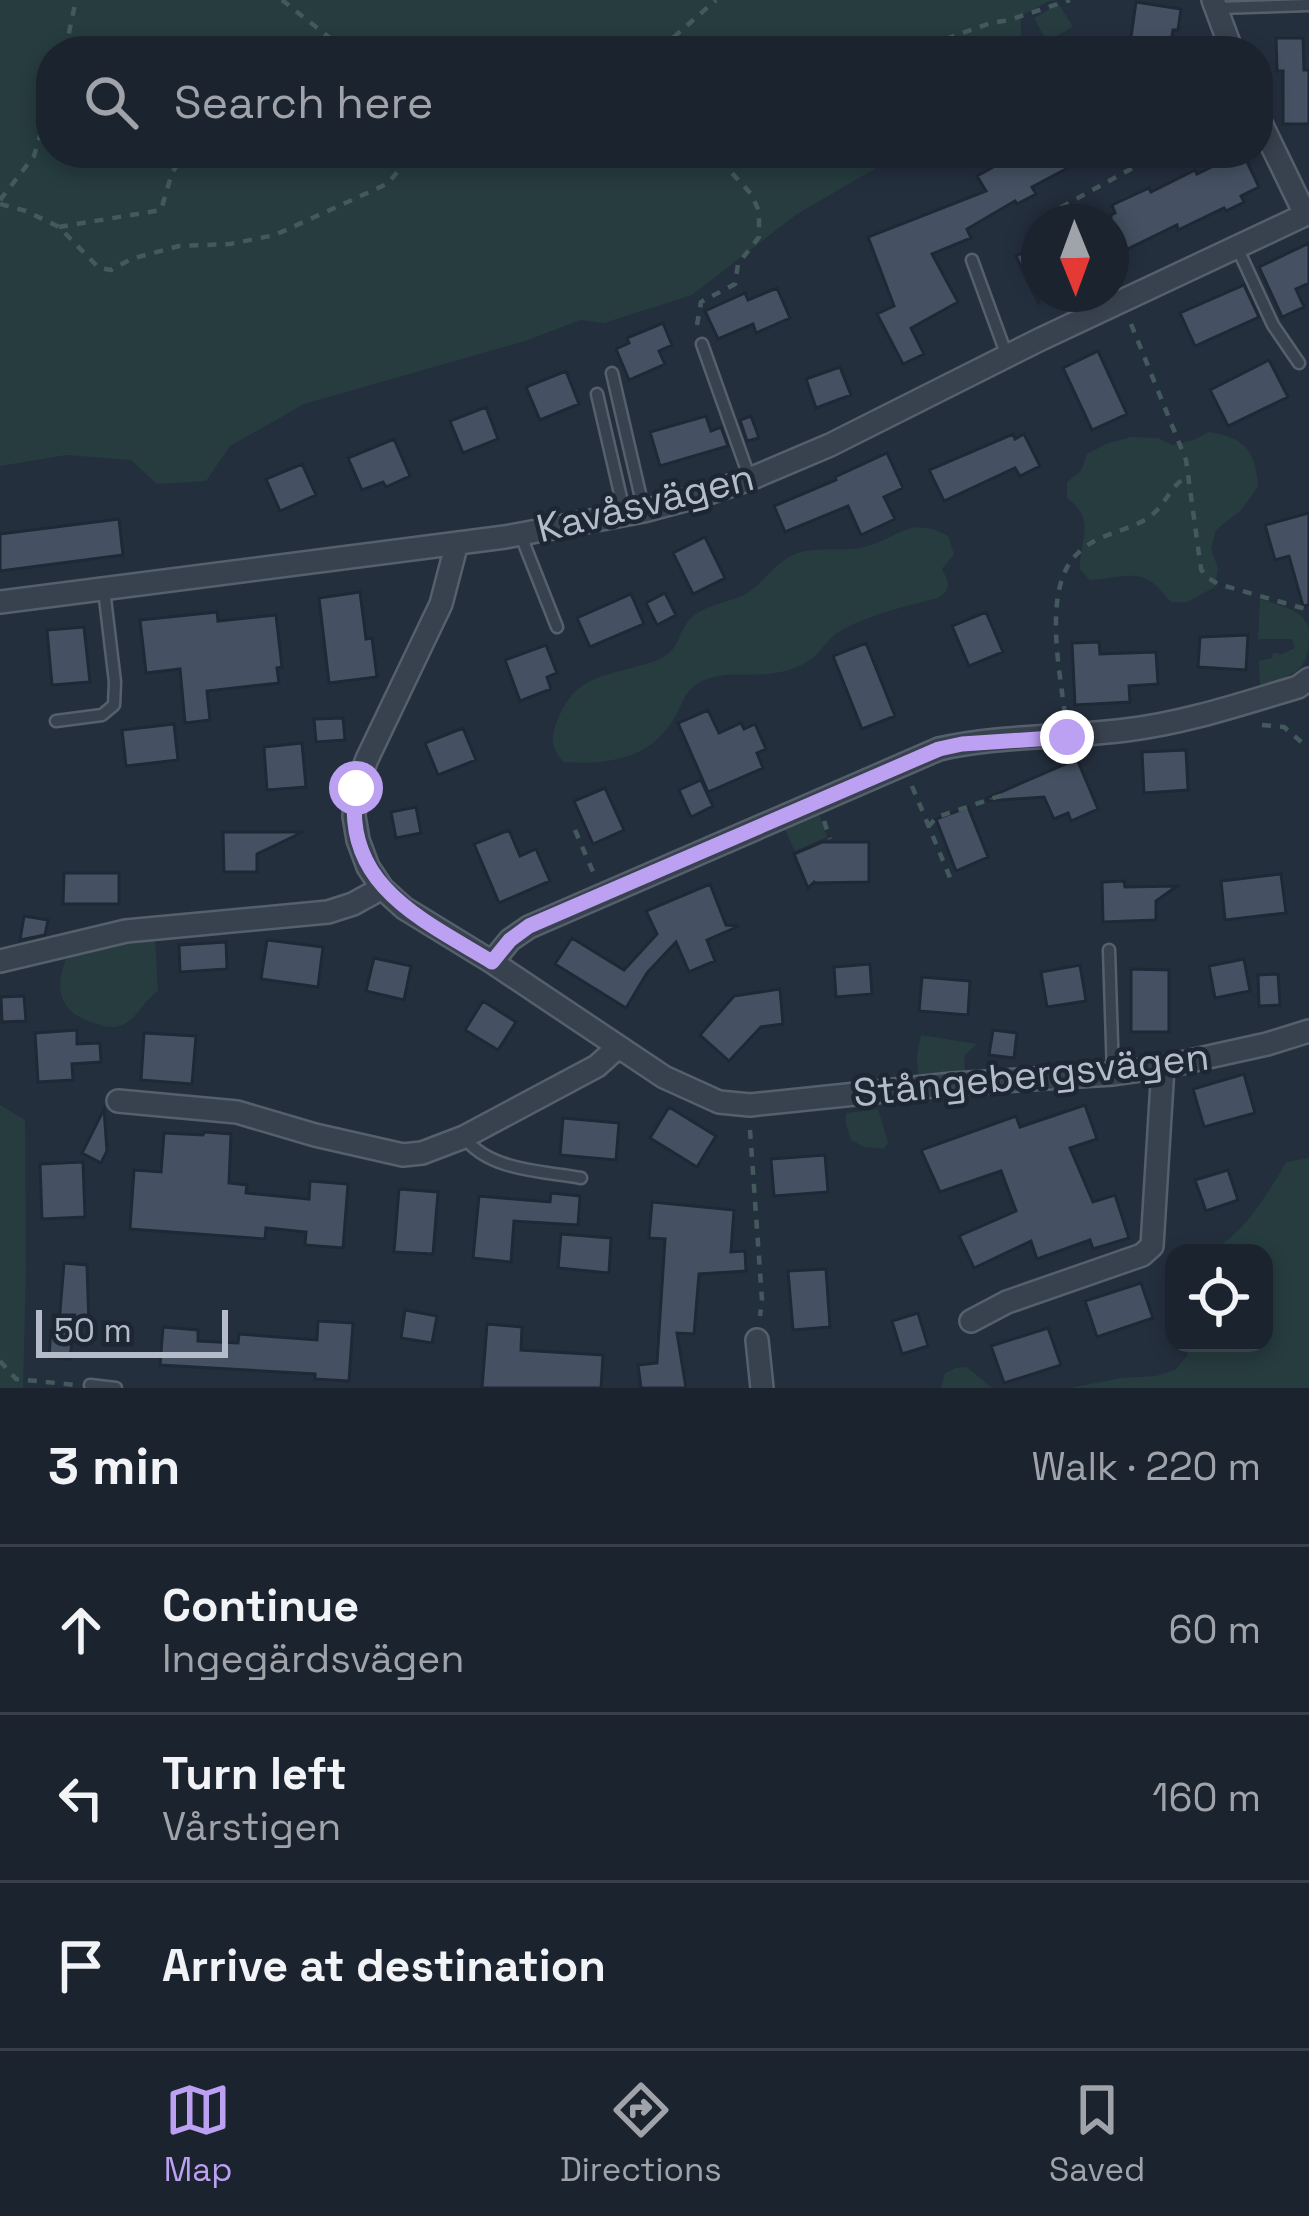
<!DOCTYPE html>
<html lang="en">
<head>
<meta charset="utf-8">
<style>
  body { margin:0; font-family:"Space Grotesk",sans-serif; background:#242b36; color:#f1f3f6 }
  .controls { position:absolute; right:36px; bottom:36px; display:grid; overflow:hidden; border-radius:24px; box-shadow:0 6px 18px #0003 }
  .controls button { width:108px; height:108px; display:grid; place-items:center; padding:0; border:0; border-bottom:3px solid #39404a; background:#1b232e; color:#f1f3f6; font:60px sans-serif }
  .compass { position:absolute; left:1021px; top:204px; width:108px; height:108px; border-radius:50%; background:#1b232e; box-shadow:0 6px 18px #0003; rotate:179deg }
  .scale { position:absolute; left:36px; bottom:30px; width:192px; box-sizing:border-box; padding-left:12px; border:6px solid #b4bcc9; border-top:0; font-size:33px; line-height:42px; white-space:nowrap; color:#b4bcc9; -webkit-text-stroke:9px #1d2633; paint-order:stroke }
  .stop { position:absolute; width:36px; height:36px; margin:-27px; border:9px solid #bca0f2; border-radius:50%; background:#fff }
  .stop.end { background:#bca0f2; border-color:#fff; box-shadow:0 3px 12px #0008 }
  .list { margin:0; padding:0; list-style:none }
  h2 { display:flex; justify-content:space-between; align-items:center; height:156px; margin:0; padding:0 48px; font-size:51px }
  h2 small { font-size:39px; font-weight:400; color:#a0a4aa }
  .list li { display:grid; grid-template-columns:78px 1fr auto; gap:36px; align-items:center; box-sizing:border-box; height:168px; padding:0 48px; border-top:3px solid #39404a }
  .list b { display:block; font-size:45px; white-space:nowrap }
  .list p { margin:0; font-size:39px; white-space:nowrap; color:#a0a4aa }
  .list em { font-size:39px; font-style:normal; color:#a0a4aa }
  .icon { flex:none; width:66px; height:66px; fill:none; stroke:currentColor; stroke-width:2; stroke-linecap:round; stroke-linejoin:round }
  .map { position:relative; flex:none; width:1309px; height:1388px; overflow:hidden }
  .search { position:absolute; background:#1b232e; box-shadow:0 6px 18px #0003; left:36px; right:36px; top:36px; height:132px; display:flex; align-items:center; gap:30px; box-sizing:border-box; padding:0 42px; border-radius:48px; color:#a0a4aa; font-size:45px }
  .sheet { height:660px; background:#1b232e }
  nav { display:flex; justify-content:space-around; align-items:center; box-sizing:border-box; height:168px; border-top:3px solid #39404a; background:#1b232e; font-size:33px; color:#a0a4aa }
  nav a { display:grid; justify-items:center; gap:6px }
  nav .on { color:#bca0f2 }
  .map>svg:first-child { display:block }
  .green { fill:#263c3f }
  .building { fill:#455162; stroke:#1f2835; stroke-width:3 }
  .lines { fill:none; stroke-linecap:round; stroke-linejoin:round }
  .service-casing { stroke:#565f6c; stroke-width:15 }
  .minor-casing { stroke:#565f6c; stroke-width:26 }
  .path { stroke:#44595c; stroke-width:4.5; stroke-dasharray:9 9; stroke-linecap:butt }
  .service { stroke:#38414e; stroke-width:10 }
  .minor { stroke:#38414e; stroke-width:21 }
  .route { stroke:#bca0f2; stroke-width:15 }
  .labels { text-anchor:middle; stroke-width:9; stroke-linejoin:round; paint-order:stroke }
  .street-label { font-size:39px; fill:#b4bcc9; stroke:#1d2633 }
</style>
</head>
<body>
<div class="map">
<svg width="1309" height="1388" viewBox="0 0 1309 1388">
  <rect width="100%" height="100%" fill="#242f3e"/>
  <path class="green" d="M 0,0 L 1060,0 L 1049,1 L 1021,16 L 1021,51 L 51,51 L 51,153 L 972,153 L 951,164 L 883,164 L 797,214 L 692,295 L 604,323 L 580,320 L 528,340 L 304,404 L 230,446 L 206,481 L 157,484 L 131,460 L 66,455 L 0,466 Z
    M 1059,4 L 1073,27 L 1047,41 L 1034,18 Z
    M 1208,432 C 1244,437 1256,450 1258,487 L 1241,510 L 1216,530 L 1211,549 L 1218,568 L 1215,587 L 1187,602 L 1171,602 C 1165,596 1157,585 1150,581 C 1133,570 1108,580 1090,580 L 1080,570 C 1079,540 1097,520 1067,498 L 1067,482 L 1081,471 L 1087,454 L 1108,443 L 1132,437 L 1158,438 L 1172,445 L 1194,440 Z
    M 916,527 L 933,529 L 948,536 L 954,554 L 942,569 C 949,583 952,588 938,598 C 906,606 871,614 842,630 C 830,636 825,646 816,655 C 807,664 787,672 774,673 C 747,678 719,668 694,686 C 685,692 681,707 675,717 C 651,759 609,765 564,762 C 551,749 550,738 557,721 C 574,680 594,678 635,667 C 645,664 660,661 668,654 C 679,645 679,633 687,623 C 698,606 727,603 744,595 C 762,586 773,564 793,555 C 815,545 842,553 865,547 C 883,542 898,531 916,527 Z
    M 1260,599 C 1274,604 1294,607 1304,619 C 1309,626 1309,628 1309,637 C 1309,674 1290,675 1260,686 L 1259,661 L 1272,658 L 1273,653 L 1282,654 L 1295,648 L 1292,639 L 1258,639 Z
    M 818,812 L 827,837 L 795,851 L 783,826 Z
    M 155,939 L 158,991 C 145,999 138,1017 124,1024 C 115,1029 106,1027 97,1024 C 61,1014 53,992 66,959 L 89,946 Z
    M 921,1035 L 977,1044 L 964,1056 L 965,1074 L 918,1076 L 917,1056 Z
    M 0,1105 L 25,1120 L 26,1268 L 23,1388 L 0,1388 Z
    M 878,1109 L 888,1142 L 884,1149 L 864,1147 L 851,1140 L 846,1124 L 846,1113 Z
    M 1309,1158 L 1309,1388 L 1071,1388 L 1121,1378 L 1156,1376 L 1175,1370 L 1187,1356 L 1189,1343 L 1264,1343 L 1264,1253 L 1175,1253 C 1188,1246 1199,1253 1213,1248 C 1241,1239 1272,1187 1286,1162 Z
    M 967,1367 L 992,1388 L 941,1388 L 945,1373 L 956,1368 Z"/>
  <path class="building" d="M 1136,2 L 1181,9 L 1178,30 L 1173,30 L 1170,49 L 1130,44 Z
    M 1276,38 L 1303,38 L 1304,70 L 1309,70 L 1309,124 L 1283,124 L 1283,71 L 1277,71 Z
    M 1018,153 L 1096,153 L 1032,187 L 1036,194 L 1017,204 L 1015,201 L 967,229 L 971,238 L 932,254 L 958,302 L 911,328 L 924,354 L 903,364 L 877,314 L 894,306 L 868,237 L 986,191 L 977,176 Z
    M 1240,153 L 1243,153 L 1259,187 L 1241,196 L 1244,202 L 1226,211 L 1224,208 L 1178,230 L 1177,225 L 1111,257 L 1111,215 L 1115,213 L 1112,205 L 1149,188 L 1151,192 L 1195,170 L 1197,174 Z
    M 1309,243 L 1309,283 L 1296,289 L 1304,307 L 1282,317 L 1259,267 Z
    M 1039,245 L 1039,304 L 1016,256 Z
    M 1244,285 L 1259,317 L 1195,346 L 1180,313 Z
    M 777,288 L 790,318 L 756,333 L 753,324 L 718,339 L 705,311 L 745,293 L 748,300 Z
    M 663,323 L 672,345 L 659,351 L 665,364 L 629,380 L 616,349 L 629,343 L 627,338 Z
    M 1098,351 L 1127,414 L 1092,430 L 1063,368 Z
    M 1269,360 L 1288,397 L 1228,426 L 1210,390 Z
    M 840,367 L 851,395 L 816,408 L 806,379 Z
    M 566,371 L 579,404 L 540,420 L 526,387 Z
    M 486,407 L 498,439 L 463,453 L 450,421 Z
    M 706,416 L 711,431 L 721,427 L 728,446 L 660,466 L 650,432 Z
    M 751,416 L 759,438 L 747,441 L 740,420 Z
    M 1013,434 L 1015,439 L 1024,434 L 1040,466 L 1020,476 L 1015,468 L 944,501 L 929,470 Z
    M 394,439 L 410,476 L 386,487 L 383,482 L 362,490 L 348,458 Z
    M 887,453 L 903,488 L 884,497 L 895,519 L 861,535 L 848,506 L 785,532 L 774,506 L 836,480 L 835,477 Z
    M 302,464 L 316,495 L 280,511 L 266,479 Z
    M 1309,513 L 1309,605 L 1303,606 L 1289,556 L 1275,560 L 1265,525 Z
    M 119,519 L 123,555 L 0,571 L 0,534 Z
    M 705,537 L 725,578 L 693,594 L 673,553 Z
    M 360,592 L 366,639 L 372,638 L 377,677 L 329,683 L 319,598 Z
    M 665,593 L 676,615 L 657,625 L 646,603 Z
    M 631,594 L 644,624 L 590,647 L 577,618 Z
    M 217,612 L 218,621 L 276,615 L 282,667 L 277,668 L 279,683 L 207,691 L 210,720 L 185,723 L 180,669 L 146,673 L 140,620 Z
    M 986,612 L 1003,652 L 969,666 L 952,626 Z
    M 84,627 L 90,682 L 52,685 L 47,630 Z
    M 1248,635 L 1246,670 L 1198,667 L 1200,637 Z
    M 1099,642 L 1100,654 L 1156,652 L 1158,684 L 1129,686 L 1130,702 L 1075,705 L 1072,643 Z
    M 866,643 L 895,716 L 862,729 L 833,656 Z
    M 546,645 L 557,673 L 547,677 L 551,689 L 520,701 L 505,660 Z
    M 708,710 L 719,733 L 741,723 L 744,729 L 755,724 L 766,749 L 757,753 L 763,768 L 708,792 L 678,723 Z
    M 343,718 L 345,740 L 316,742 L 314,719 Z
    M 174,724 L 178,760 L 126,766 L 122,730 Z
    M 463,728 L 476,760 L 438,775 L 425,743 Z
    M 302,743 L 306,787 L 267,790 L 264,747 Z
    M 1186,750 L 1188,790 L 1144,793 L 1142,752 Z
    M 1077,759 L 1098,809 L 1071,821 L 1068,813 L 1054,819 L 1044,797 L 988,801 L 987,798 Z
    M 701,780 L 713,806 L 691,817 L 679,790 Z
    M 605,788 L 624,830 L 593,844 L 574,801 Z
    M 416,807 L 421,833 L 396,838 L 391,812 Z
    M 968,807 L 988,857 L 956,871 L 936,819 Z
    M 509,830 L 520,856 L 536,849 L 550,881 L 499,903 L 474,844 Z
    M 223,832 L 303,832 L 257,854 L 257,872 L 224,872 Z
    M 822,842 L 869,842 L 869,882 L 814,883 L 815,881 L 808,888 L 794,854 Z
    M 64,873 L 119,873 L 119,904 L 63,904 Z
    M 1281,874 L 1286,913 L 1225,920 L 1221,881 Z
    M 1124,881 L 1125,887 L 1177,886 L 1156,901 L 1156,920 L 1103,922 L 1102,882 Z
    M 710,884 L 726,925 L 739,926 L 707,940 L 715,961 L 689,972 L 676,942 L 647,973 L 626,1008 L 555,964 L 572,938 L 624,970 L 657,934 L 646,911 Z
    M 24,916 L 48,920 L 45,935 L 20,940 Z
    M 267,940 L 323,947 L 318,987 L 261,979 Z
    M 226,942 L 227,969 L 180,972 L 179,945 Z
    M 374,958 L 411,966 L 404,1000 L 366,991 Z
    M 1244,959 L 1250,991 L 1215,998 L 1209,966 Z
    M 870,964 L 872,994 L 836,997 L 834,967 Z
    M 1080,965 L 1086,1001 L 1047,1007 L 1041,972 Z
    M 1131,969 L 1169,970 L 1169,1032 L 1131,1032 Z
    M 1278,974 L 1280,1005 L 1259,1006 L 1258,975 Z
    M 922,977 L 970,981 L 968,1015 L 919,1011 Z
    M 780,989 L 783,1024 L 761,1027 L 729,1061 L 700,1035 L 734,996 Z
    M 24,996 L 26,1021 L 2,1022 L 1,997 Z
    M 483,1001 L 516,1022 L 498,1050 L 465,1030 Z
    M 77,1030 L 77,1044 L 100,1043 L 101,1062 L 72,1064 L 73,1080 L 38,1082 L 35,1033 Z
    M 993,1030 L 1017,1033 L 1014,1058 L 989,1055 Z
    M 144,1033 L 196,1036 L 192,1084 L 141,1080 Z
    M 1244,1074 L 1255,1113 L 1204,1127 L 1193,1089 Z
    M 1085,1105 L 1097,1139 L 1070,1148 L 1093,1202 L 1115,1195 L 1129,1238 L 1093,1249 L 1090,1240 L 1037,1259 L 1031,1241 L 974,1268 L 959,1236 L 1016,1211 L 1001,1171 L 940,1192 L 921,1150 L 1016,1116 L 1020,1127 Z
    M 669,1107 L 716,1136 L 697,1167 L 650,1138 Z
    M 104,1109 L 107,1151 L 101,1163 L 82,1153 Z
    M 563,1118 L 619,1123 L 616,1160 L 560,1155 Z
    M 204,1132 L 231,1134 L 229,1183 L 247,1185 L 246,1193 L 309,1199 L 310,1181 L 348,1184 L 343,1248 L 305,1245 L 306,1232 L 266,1228 L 265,1239 L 130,1229 L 134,1170 L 161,1172 L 164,1133 L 203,1135 Z
    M 825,1155 L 828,1192 L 774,1196 L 771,1159 Z
    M 83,1162 L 85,1217 L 42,1219 L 40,1164 Z
    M 1228,1170 L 1238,1200 L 1206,1211 L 1195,1180 Z
    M 399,1189 L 438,1192 L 433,1254 L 394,1252 Z
    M 551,1193 L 580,1196 L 578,1225 L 514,1221 L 511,1262 L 473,1258 L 479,1196 L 550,1202 Z
    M 652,1202 L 734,1210 L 731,1252 L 745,1251 L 746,1271 L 699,1274 L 694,1334 L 677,1333 L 686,1388 L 641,1388 L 638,1365 L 657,1363 L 665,1239 L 649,1238 Z
    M 561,1234 L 611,1238 L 609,1273 L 558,1268 Z
    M 64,1263 L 87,1265 L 89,1326 L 59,1324 Z
    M 826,1269 L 830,1327 L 793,1330 L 788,1271 Z
    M 1141,1283 L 1153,1318 L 1097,1337 L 1085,1301 Z
    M 405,1310 L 437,1316 L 432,1343 L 401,1338 Z
    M 918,1313 L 928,1346 L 902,1354 L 892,1321 Z
    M 318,1321 L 353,1323 L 349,1381 L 315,1379 L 315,1374 L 160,1365 L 163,1327 L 198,1330 L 198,1341 L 238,1343 L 239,1334 L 317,1340 Z
    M 487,1324 L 522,1327 L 521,1350 L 603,1355 L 601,1388 L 482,1388 Z
    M 1048,1328 L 1061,1365 L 1004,1383 L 991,1346 Z
    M 51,1330 L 73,1332 L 70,1359 L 49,1357 Z"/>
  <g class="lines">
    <defs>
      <path id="service" d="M 1217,8 L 1309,5
        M 1236,245 L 1273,325 L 1299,363
        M 972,260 L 1007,356
        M 702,344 L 750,479
        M 612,373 L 644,511
        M 597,394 L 625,515
        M 521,536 L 557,627
        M 56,721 L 102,715 L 114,705 L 115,682 L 104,590
        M 1109,950 L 1113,1074
        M 464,1137 C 489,1171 543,1171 581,1178
        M 90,1385 L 116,1388"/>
      <path id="minor" d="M 1213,0 L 1232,51
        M 1258,117 L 1305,214
        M 457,543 L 441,604 L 367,759 L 356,788 L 354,816 L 358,840 L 368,867 L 382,888 L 404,908 L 492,962 L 664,1077 L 719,1102 L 750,1105 L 952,1084 L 1113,1074 L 1163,1067 L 1267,1044 L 1309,1031
        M 0,602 L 505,537 L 644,511 L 700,496 L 750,479 L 830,445 L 1041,339 L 1309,213
        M 0,961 L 126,931 L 328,912 L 353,904 L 382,888
        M 492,962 L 510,940 L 529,927 L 939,749 C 1000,735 1064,738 1126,730 C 1185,723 1241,704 1298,687 L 1309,679
        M 118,1101 L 237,1112 L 315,1135 L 403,1155 L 422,1153 L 464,1137 L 597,1066 L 618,1047
        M 971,1321 L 1007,1302 L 1142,1255 L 1152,1246 L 1163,1067
        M 757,1340 L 762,1388"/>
    </defs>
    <use href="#service" class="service-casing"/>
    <use href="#minor" class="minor-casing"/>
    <path class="path" d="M 282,0 L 330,38 L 358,51
      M 65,51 L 76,0
      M 321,51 L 330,38
      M 662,51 L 667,43 L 716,0
      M 912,51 L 991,23 L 1009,20 L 1070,0
      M 0,200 L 34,156 L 51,99
      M 0,204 L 26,211 L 59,227 L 99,268 L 111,270 L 131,259 L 179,246 L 230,244 L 275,235 L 387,184 L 414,153
      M 1045,216 L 1160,153
      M 59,227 L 161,210 L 172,173 L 185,153
      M 1131,324 L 1186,460 L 1201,569 L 1205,576 L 1218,584 L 1309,610
      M 697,325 L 701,302 L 735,284 L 738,264 L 759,237 L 759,211 L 751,194 L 732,173 L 728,153
      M 1065,715 C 1060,671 1042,588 1077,554 C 1095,535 1120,533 1143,521 C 1165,510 1169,485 1187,477
      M 1262,725 L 1284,727 L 1307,747
      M 912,786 L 951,880
      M 824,821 L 830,839
      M 928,827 L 937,817 L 1003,795
      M 575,830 L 594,874
      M 750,1130 L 762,1300 L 760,1316
      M 0,1361 L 16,1379 L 76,1385"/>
    <use href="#service" class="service"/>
    <use href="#minor" class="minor"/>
  </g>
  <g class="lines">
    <path class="route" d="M 356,788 C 341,885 423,920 492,962 L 510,940 L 529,926 L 939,749 L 962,744 L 1067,737"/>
  </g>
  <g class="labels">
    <g class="street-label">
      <text transform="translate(645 502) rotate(-14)" y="14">Kavåsvägen</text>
      <text transform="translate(1031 1074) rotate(-6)" y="14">Stångebergsvägen</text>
    </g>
  </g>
</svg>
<div class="controls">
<button><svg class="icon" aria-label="locate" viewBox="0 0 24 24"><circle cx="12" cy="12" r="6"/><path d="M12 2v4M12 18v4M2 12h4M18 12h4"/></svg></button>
</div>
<svg class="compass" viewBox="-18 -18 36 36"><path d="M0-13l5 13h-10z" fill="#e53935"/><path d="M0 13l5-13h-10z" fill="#a0a4aa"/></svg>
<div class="scale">50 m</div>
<div class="stop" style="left:356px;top:788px"></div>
<div class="stop end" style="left:1067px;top:737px"></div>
<div class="search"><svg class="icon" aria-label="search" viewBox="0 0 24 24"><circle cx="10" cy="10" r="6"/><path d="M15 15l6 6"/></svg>Search here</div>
</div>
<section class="sheet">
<h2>3 min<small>Walk · 220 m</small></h2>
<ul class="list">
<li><svg class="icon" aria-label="ahead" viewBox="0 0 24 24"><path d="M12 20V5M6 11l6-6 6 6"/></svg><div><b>Continue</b><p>Ingegärdsvägen</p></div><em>60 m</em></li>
<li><svg class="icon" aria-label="left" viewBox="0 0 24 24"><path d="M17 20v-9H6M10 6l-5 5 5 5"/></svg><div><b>Turn left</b><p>Vårstigen</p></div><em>160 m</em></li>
<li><svg class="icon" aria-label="arrive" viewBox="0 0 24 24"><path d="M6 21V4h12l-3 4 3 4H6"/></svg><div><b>Arrive at destination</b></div></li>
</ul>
</section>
<nav>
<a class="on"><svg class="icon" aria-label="map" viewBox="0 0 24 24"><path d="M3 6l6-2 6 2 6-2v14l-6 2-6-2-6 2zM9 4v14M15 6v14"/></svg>Map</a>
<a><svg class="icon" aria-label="directions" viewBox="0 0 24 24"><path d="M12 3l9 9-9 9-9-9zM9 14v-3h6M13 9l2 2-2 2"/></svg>Directions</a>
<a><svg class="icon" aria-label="saved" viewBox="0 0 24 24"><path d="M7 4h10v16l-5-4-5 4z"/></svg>Saved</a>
</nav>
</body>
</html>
